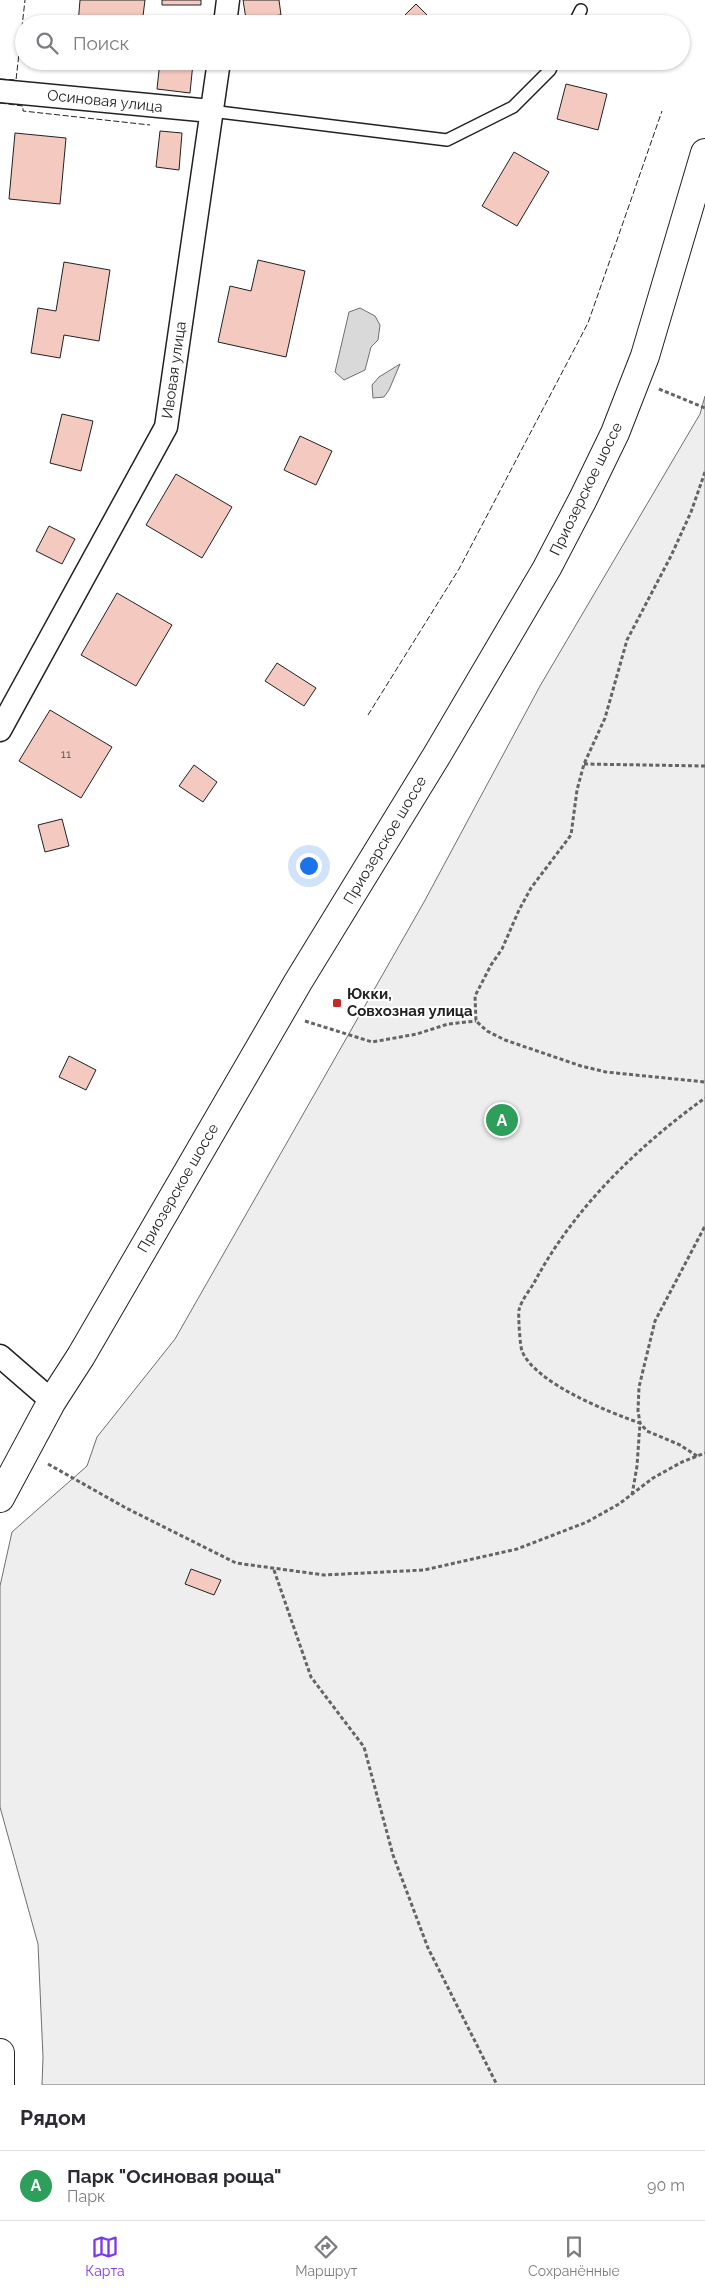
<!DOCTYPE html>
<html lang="ru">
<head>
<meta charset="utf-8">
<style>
  body { margin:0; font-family:Raleway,sans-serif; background:#f7f7f7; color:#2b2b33 }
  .you { position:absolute; left:308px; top:865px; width:18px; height:18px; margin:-12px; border:4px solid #fff; border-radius:50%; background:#1a73e8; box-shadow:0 0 0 8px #1a73e833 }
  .badge { display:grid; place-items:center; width:32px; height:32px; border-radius:50%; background:#7c3aed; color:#fff; font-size:16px; font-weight:700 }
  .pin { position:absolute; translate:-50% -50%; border:2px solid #fff; box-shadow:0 1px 5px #0006 }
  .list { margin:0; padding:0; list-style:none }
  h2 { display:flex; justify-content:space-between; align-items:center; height:65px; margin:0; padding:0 20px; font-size:21px }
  h2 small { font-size:16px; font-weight:400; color:#7c7c81 }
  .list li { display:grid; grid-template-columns:32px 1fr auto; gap:15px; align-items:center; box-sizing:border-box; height:70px; padding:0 20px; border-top:1px solid #e1e1e2 }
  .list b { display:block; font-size:19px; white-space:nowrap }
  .list p { margin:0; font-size:16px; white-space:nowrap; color:#7c7c81 }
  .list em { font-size:16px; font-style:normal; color:#7c7c81 }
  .icon { flex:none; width:28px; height:28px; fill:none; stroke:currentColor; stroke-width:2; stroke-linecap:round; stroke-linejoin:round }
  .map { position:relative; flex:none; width:705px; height:2085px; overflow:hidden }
  .search { position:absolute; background:#fff; box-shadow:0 1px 4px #0004; left:15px; right:15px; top:15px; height:55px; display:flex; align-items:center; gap:12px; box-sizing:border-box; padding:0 18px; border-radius:28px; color:#7c7c81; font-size:19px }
  .sheet { height:135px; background:#fff }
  nav { display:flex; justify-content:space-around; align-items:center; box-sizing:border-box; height:70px; border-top:1px solid #e1e1e2; background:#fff; font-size:14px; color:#7c7c81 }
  nav a { display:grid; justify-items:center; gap:2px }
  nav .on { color:#7c3aed }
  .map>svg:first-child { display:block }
  .green { fill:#eee; stroke:#6f6f6f }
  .water { fill:#d9d9d9; stroke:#6f6f6f }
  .building { fill:#f3c9c0; stroke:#222 }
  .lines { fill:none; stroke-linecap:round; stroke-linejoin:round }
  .service-casing { stroke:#222; stroke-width:14 }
  .minor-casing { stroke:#222; stroke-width:25 }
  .primary-casing { stroke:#222; stroke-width:30 }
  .path { stroke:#646464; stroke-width:3; stroke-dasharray:4 2.5; stroke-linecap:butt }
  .service { stroke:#fff; stroke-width:11 }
  .minor { stroke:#fff; stroke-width:22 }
  .primary { stroke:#fff; stroke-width:28 }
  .fence { stroke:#222; stroke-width:1; stroke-dasharray:6 2.5; stroke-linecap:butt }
  .poi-dot { fill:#c62828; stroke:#fff; stroke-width:2 }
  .labels { text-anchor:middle; stroke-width:4; stroke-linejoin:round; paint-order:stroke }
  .number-label { font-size:12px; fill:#564c4a }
  .street-label { font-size:15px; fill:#222; stroke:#fff }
  .poi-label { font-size:15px; font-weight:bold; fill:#222; stroke:#fff; text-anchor:start }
</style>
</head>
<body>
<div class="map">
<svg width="705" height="2085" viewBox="0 0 705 2085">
  <rect width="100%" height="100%" fill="#fff"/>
  <path class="green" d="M 705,396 L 705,2085 L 42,2085 L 43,2057 L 38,1944 L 0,1807 L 0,1586 L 12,1532 L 87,1466 L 97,1437 L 175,1339 L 424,902 L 540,686 L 700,414 Z"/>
  <path class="water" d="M 360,308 L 375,316 L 380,325 L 378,340 L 371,347 L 365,370 L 344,380 L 335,372 L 349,312 Z
    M 400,364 L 389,390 L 384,397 L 373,398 L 372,385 L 379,377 Z"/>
  <path class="building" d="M 80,0 L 145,0 L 142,24 L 78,24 Z
    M 162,0 L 201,0 L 201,5 L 162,5 Z
    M 243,0 L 279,0 L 281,15 L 246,19 Z
    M 416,4 L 436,24 L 396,24 Z
    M 160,61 L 193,63 L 190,93 L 157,89 Z
    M 415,61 L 430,61 L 422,69 Z
    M 566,84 L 607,94 L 598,130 L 557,119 Z
    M 160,131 L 182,133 L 179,170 L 156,167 Z
    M 15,133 L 66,138 L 60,204 L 9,199 Z
    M 514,152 L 549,172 L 517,226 L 482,206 Z
    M 258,260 L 305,271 L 286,357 L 218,342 L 230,286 L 251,291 Z
    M 64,262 L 110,270 L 99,341 L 64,335 L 60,358 L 31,353 L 38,308 L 56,311 Z
    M 62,414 L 93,421 L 81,471 L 50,463 Z
    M 300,436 L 332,451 L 316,485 L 284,470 Z
    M 176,474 L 232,507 L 202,558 L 146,525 Z
    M 49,526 L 75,539 L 62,564 L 36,551 Z
    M 117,593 L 172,625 L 136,686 L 81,655 Z
    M 277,663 L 316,688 L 304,706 L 265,681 Z
    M 50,710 L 112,747 L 81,798 L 19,761 Z
    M 194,765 L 217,782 L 203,802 L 179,786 Z
    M 62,819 L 69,846 L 45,852 L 38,825 Z
    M 69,1056 L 96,1070 L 86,1090 L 59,1077 Z
    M 191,1569 L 221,1580 L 214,1595 L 185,1584 Z"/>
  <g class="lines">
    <defs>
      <path id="service" d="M 574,24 L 581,10
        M 211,111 L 447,140 L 513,107 L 550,70 L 554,61"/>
      <path id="minor" d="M 225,24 L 228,0
        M 0,91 L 211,111
        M 0,730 L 166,427 L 219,61
        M 0,1356 L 52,1401"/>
      <path id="primary" d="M 0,1498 L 52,1401 L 81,1356 L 298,982 L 437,755 L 547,568 L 583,499 L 615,433 L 645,356 L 705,153
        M 0,2053 L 0,2085"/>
    </defs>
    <use href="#service" class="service-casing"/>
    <use href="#minor" class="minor-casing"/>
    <use href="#primary" class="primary-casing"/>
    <path class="path" d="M 659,389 L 705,408
      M 705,472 L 691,512 L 671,556 L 627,640 L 605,718 L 584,764 L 577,790 L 571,835 L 531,888 L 519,910 L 502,949 L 491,965 L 475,996 L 476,1021 L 487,1031 L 505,1040 L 581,1066 L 606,1072 L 705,1082
      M 584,764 L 705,766
      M 305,1021 L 372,1042 L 417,1034 L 448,1024 L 476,1021
      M 697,1456 L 680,1445 L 647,1431 L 640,1423 L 638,1411 L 639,1387 L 655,1321 L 705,1226
      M 48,1464 L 126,1508 L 236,1563 L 324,1575 L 424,1570 L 517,1549 L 587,1522 L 619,1504 L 653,1478 L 682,1462 L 705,1453
      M 632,1495 L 637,1466 L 640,1423 C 608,1412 535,1383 522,1351 C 520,1346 518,1315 519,1310 C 521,1301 529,1291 534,1283 C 573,1209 637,1147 705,1098
      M 274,1570 L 311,1677 L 364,1747 L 393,1855 L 428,1948 L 497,2085"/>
    <use href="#service" class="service"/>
    <use href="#minor" class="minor"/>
    <use href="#primary" class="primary"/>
    <path class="fence" d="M 0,79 L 16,80 L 25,0
      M 0,103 L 23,106 L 23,111 L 150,125
      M 368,715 L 459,569 L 588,323 L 662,111"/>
  </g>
  <rect class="poi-dot" x="332" y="998" width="10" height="10" rx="2.5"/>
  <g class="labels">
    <g class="number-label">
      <text x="66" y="758">11</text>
    </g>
    <g class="street-label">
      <text transform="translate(105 101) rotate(6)" y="5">Осиновая улица</text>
      <text transform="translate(174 370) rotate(-82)" y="5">Ивовая улица</text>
      <text transform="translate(586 489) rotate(-64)" y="5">Приозерское шоссе</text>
      <text transform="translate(385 840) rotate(-59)" y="5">Приозерское шоссе</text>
      <text transform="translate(178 1188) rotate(-60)" y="5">Приозерское шоссе</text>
    </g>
    <g class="poi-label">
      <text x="347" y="999">Юкки,<tspan x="347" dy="17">Совхозная улица</tspan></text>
    </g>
  </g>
</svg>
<div class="you"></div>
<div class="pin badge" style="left:502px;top:1120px;background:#2e9e5b">A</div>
<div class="search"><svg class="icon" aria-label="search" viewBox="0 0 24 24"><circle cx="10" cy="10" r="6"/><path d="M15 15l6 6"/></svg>Поиск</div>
</div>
<section class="sheet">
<h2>Рядом<small></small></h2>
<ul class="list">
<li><span class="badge" style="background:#2e9e5b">A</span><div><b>Парк &quot;Осиновая роща&quot;</b><p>Парк</p></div><em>90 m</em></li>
</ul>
</section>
<nav>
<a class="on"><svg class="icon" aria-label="map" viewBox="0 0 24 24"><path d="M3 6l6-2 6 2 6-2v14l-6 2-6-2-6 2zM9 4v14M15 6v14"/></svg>Карта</a>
<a><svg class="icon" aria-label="directions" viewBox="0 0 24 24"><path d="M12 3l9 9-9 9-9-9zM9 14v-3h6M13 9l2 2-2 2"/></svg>Маршрут</a>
<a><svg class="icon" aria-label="saved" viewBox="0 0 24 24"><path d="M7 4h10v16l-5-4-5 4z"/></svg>Сохранённые</a>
</nav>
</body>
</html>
